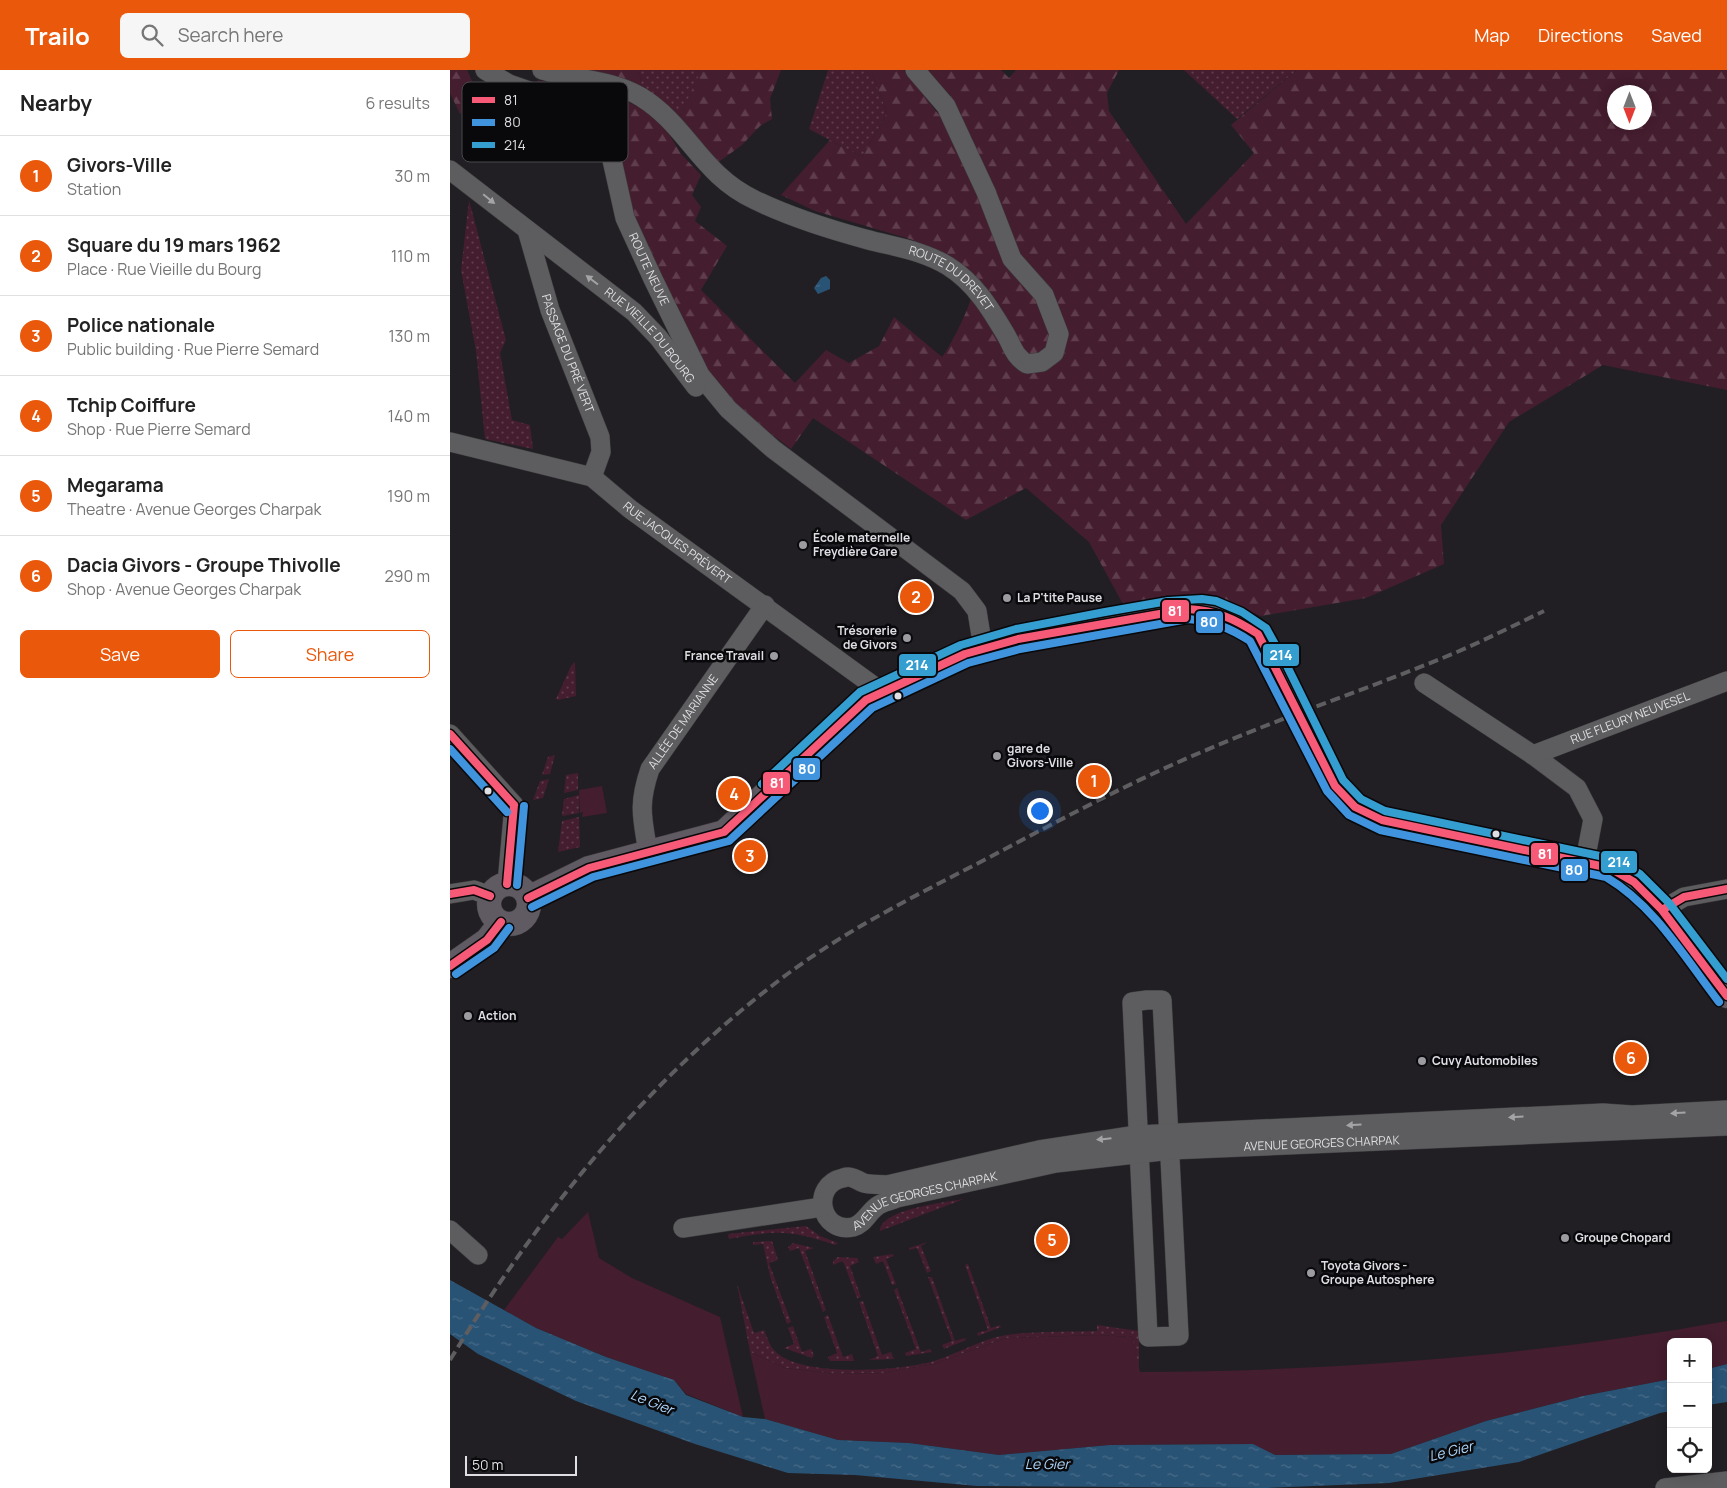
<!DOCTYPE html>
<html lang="en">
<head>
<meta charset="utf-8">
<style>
  body { margin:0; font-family:Manrope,sans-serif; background:#f6f6f6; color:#222 }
  .controls { position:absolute; right:15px; bottom:15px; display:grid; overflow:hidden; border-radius:8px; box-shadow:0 2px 12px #0003 }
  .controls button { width:45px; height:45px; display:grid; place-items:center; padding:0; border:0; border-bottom:1px solid #e0e0e0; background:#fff; color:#222; font:25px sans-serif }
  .compass { position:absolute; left:1157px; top:15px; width:45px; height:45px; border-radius:50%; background:#fff; box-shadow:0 2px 12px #0003; rotate:180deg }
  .scale { position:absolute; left:15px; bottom:12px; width:112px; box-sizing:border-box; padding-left:5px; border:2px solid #dfdee2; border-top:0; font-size:14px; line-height:18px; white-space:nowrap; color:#dfdee2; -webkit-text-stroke:4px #09080b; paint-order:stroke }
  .you { position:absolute; left:589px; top:740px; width:18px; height:18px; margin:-12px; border:4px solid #fff; border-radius:50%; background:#1a73e8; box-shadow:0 0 0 8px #1a73e833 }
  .badge { display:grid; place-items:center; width:32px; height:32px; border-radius:50%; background:#ea580c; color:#fff; font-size:16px; font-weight:700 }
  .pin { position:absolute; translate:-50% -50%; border:2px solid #fff; box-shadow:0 1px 5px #0006 }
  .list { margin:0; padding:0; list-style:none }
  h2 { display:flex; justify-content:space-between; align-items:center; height:65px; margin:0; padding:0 20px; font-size:21px }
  h2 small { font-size:16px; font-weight:400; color:#767676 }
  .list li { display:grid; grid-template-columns:32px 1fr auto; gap:15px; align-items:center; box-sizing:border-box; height:80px; padding:0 20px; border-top:1px solid #e0e0e0 }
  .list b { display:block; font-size:19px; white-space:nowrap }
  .list p { margin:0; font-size:16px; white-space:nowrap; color:#767676 }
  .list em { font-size:16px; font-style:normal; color:#767676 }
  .actions { display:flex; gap:10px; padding:15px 20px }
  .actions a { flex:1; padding:11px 0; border:1px solid #ea580c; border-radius:8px; text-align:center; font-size:18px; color:#ea580c }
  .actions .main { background:#ea580c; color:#fff }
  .icon { flex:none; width:28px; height:28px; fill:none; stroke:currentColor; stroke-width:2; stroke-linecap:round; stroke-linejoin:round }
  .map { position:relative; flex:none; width:1277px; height:1418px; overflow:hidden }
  header { display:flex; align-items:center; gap:30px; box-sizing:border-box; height:70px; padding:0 25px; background:#ea580c; color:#fff }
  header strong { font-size:24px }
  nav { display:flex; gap:28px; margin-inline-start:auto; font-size:18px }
  .search { width:350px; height:45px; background:#f6f6f6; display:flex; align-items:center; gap:12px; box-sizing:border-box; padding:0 18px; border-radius:8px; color:#767676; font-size:19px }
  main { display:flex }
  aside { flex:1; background:#fff }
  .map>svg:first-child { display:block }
  .grass { fill:url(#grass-dots) }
  .forest { fill:url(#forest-firs); fill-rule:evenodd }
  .park { fill:#441d2e }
  .water { fill:url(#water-ripples) }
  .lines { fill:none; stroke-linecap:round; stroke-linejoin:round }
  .minor-casing { stroke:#3d3c3f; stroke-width:20 }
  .major-casing { stroke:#3d3c3f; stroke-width:25 }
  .minor { stroke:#5d5c5e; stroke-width:19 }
  .major { stroke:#605a62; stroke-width:24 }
  .rail { stroke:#5e5d60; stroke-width:4; stroke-dasharray:10 5; stroke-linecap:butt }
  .major-bridge-casing { stroke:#3d3c3f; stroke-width:25; stroke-linecap:butt }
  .major-bridge { stroke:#605a62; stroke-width:24 }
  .bus-1-casing { stroke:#09080b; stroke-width:11 }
  .bus-2-casing { stroke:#09080b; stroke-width:11 }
  .bus-3-casing { stroke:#09080b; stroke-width:11 }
  .bus-1 { stroke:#f75a77; stroke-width:8 }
  .bus-2 { stroke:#4094de; stroke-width:8 }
  .bus-3 { stroke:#359ed0; stroke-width:8 }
  .oneway { fill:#a4a4a7 }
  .poi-dot { fill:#9c9b9f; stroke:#09080b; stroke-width:2 }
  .bus-dot { fill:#dfdee2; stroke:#09080b; stroke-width:2 }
  .labels { text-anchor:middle; stroke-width:5; stroke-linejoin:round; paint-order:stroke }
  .street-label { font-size:12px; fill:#dfdee2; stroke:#09080b }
  .poi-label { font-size:12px; font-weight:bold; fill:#dfdee2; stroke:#09080b; text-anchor:start }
  .water-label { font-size:14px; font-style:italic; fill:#aed6fa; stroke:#09080b }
  .key { fill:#09080b; stroke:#49484c; stroke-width:1 }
  .key-label { font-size:14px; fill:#dfdee2 }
  .line-badge { stroke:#09080b; stroke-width:2 }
  .badge-label { font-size:14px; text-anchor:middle; font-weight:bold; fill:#fff }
</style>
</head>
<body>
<header>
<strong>Trailo</strong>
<div class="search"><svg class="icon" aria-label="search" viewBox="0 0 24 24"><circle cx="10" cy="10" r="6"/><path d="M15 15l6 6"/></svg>Search here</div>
<nav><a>Map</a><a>Directions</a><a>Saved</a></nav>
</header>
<main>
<aside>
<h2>Nearby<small>6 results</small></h2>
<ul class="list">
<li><span class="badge">1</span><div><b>Givors-Ville</b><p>Station</p></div><em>30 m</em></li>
<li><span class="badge">2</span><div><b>Square du 19 mars 1962</b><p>Place · Rue Vieille du Bourg</p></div><em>110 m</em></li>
<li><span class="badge">3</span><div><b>Police nationale</b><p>Public building · Rue Pierre Semard</p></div><em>130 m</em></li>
<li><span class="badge">4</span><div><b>Tchip Coiffure</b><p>Shop · Rue Pierre Semard</p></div><em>140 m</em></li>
<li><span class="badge">5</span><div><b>Megarama</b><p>Theatre · Avenue Georges Charpak</p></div><em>190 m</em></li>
<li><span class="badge">6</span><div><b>Dacia Givors - Groupe Thivolle</b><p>Shop · Avenue Georges Charpak</p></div><em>290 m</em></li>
</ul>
<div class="actions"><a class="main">Save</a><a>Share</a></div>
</aside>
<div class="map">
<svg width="1277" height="1418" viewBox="0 0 1277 1418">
  <defs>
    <pattern id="grass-dots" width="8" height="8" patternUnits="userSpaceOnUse" patternTransform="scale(1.25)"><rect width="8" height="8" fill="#441d2e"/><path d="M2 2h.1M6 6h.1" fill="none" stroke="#5f3d4c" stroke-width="1.8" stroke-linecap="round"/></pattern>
    <pattern id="forest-firs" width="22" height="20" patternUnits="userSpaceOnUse" patternTransform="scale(1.25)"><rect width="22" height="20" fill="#441d2e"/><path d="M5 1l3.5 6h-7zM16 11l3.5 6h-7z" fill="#5f3d4c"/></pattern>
    <pattern id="water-ripples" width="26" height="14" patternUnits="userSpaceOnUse" patternTransform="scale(1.25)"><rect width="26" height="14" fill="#295375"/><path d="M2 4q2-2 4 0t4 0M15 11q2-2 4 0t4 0" fill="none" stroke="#486b88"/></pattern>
  </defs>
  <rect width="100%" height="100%" fill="#211f23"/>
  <path class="grass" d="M 187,0 L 247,0 L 250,5 L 229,48 L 192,21 L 190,5 Z
    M 378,0 L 418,0 L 422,3 L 437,43 L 412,87 L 359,59 Z
    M 734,0 L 847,0 L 787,49 Z
    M 19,130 L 56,270 L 50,283 L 62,350 L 80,355 L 83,379 L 35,369 L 26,281 L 11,200 Z
    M 125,592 L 126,626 L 108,630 L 106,629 L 121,596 Z
    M 105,685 L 100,704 L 92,705 L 98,687 Z
    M 128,703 L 128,720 L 114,723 L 116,705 Z
    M 99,709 L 93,728 L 83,730 L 90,711 Z
    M 129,725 L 129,743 L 112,746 L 114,729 Z
    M 129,747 L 130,777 L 108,782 L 112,751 Z
    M 514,1129 L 430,1161 C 430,1139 497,1132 514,1129 Z
    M 356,1156 L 370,1166 L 388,1173 L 385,1175 C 341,1160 324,1160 279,1169 L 278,1164 Z
    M 322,1171 L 328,1190 L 319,1193 L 341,1252 L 337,1254 L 320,1206 L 313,1174 L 303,1175 L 303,1172 Z
    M 478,1172 L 471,1176 L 481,1201 L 477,1203 L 467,1178 L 459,1180 L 459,1178 Z
    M 343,1173 L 364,1178 L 355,1181 L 376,1240 L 373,1242 L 349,1178 L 340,1181 L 338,1177 Z
    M 443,1184 L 444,1186 L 436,1189 L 446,1214 L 442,1215 L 433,1191 L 426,1194 L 423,1187 Z
    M 388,1187 L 407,1188 L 409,1192 L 400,1196 L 411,1227 L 407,1228 L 393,1191 L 383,1195 L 383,1191 Z
    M 518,1194 L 541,1258 L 550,1255 L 551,1257 L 528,1266 L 527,1263 L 538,1260 L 515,1195 Z
    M 478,1207 L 482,1207 L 505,1271 L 515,1268 L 516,1270 L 494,1279 L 492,1275 L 502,1271 Z
    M 287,1214 L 304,1263 L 314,1260 C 317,1266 319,1275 324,1280 C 347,1308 451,1301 484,1291 C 507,1284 531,1269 556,1265 C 585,1261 617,1262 647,1261 L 647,1255 L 689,1261 L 689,1302 L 682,1267 L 648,1265 L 556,1268 L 484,1294 L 433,1303 L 386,1304 L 335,1298 L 300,1282 Z
    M 447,1218 L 471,1282 L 480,1279 L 482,1282 L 456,1286 L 455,1283 L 466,1279 L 444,1220 Z
    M 413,1231 L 432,1285 L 441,1282 L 444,1289 L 419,1290 L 428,1286 L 409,1232 Z
    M 378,1245 L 393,1287 L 402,1284 L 404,1291 L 380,1291 L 378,1287 L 387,1283 L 374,1247 Z
    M 343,1256 L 352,1282 L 361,1279 L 364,1285 L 362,1288 L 334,1278 L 344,1274 L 338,1258 Z"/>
  <path class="forest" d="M 0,0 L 17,0 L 30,28 L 10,44 L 0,23 Z
    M 122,0 L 187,0 L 190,5 L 192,21 Z
    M 247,0 L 331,0 L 320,29 L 322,49 L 310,56 L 292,75 L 266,94 L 229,48 L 249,5 Z
    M 418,0 L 454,0 L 489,45 L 501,26 L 475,0 L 551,0 L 559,8 L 566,0 L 669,0 L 657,23 L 659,41 L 736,154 L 804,83 L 781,55 L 847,0 L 1277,0 L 1277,320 L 1153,295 L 1059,352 L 991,455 L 994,494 L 916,528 L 811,546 L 757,524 L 674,536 L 639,472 L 576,418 L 516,450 L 363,348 L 341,379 L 289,339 L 256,306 L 182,142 L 167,78 L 160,58 L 142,40 L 85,17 L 88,10 L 165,26 L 195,40 L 214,56 L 231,84 L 251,105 L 242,125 L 251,137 L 245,151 L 277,176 L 251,220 L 345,313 L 376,280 L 399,293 L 429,276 L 444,247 L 492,287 C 500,277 518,241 521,228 C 523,221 522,212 522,205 L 463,170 L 365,141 L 331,125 L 380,70 L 412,87 L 437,43 L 422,3 ZM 1164,22 L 1194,22 L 1194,52 L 1164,52 Z"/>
  <path class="park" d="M 152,716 L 157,743 L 132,747 L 133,742 L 130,743 L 129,720 Z
    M 138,1142 L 149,1188 L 182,1208 L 270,1247 L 293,1347 L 236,1324 L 224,1310 L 156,1287 L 86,1258 L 54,1240 L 108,1167 L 112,1169 Z
    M 1277,1251 L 1277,1294 L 1258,1299 L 1258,1272 L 1221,1272 L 1221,1309 L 1133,1326 L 1036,1351 L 941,1384 L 825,1385 L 802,1374 L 660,1375 L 549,1385 L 459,1373 L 388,1370 L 315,1349 L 300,1282 L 335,1298 L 386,1304 L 432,1303 L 484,1294 L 556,1268 L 648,1265 L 682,1267 L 690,1302 C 886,1301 1083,1286 1277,1251 Z"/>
  <path class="water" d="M 376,206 L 380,210 L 380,219 L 368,224 L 364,218 L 371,208 Z
    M 0,1210 L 86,1258 L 156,1287 L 224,1310 L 236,1325 L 293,1347 L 315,1349 L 388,1370 L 459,1373 L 549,1385 L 660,1375 L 803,1374 L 825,1385 L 941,1384 L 1036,1351 L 1133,1326 L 1221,1309 L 1221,1341 L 1210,1343 L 1069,1392 L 939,1413 L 816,1418 L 527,1416 L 405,1405 L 338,1403 L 245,1374 L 126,1331 L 28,1284 L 0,1264 Z
    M 1277,1294 L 1277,1332 L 1258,1335 L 1258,1299 Z"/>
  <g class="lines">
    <defs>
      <g id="minor">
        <path id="s1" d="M 35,0 L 59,14 L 122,36 L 142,50 L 148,59 L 160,81 L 175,148 L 203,209 L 250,305 L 278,339 L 323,379 L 512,521 L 527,541 L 533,578"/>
        <path id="s2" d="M 92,0 C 125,10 161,9 191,27 C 238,56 251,105 305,130 C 340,147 378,159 415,169 C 444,177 472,180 498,196 C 525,213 540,238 556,265 C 563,277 564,286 577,294 L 592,292 L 604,283 L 609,264 L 594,225 L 562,189 L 536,122 L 496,36 L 465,0"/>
        <path id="s3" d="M 0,100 L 184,242 L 208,267 L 246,317"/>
        <path id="s4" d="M 77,160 L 100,240 L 150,367 L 151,382 L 142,407"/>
        <path id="s5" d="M 0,372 L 142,407 L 180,439 L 432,622"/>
        <path d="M 974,613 L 1083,685 L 1127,718 L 1143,749 L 1135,791"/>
        <path d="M 0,664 L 64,735 L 57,814"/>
        <path id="s6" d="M 1083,685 L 1277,611"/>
        <path id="s7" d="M 198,782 C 192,747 188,734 200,699 L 315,535"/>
        <path d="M 0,824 L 24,820 L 40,826"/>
        <path d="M 1212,840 L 1234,827 L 1277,819"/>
        <path d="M 697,930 L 712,930 L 729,1266 L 698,1267 L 682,932 Z"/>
        <path id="s8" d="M 1277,1040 L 1182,1045 L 1153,1043 L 687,1065 L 589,1080 L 437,1115 C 430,1114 421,1115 414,1113 C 406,1110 402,1105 393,1108 C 360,1115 370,1164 403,1157 C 414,1154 418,1143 426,1137 C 431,1132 441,1131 447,1128 L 606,1093 L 721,1080 L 1277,1056"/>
        <path d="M 233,1158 L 372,1137"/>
        <path d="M 0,1160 L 28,1185"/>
        <path d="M 1215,1418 L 1277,1411"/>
      </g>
      <path id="major" d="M 873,695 C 888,722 903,738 932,750 L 1160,798 L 1184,812 L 1212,840 L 1277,926
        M39 834a20 20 0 1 1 40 0a20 20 0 1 1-40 0Z
        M 78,828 L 139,798 L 274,762 L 416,630 L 515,584 L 533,578 C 582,566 633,556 683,548 C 705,544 729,537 751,539 C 767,540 784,548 798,556 C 813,566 820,584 828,600
        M 0,896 L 37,870 L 51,852"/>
    </defs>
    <use href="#minor" class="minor-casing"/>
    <use href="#major" class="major-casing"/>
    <use href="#minor" class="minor"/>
    <use href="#major" class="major"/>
    <path class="rail" d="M 0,1290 C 86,1149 191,1017 323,915 C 389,863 465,826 540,787 C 610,750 680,712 754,681 C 837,645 924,617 1007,582 C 1037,569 1065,555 1094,541"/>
    <defs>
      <path id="major-bridge" d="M 828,600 L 873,695"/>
    </defs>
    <use href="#major-bridge" class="major-bridge-casing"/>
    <use href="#major-bridge" class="major-bridge"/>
    <defs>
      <path id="bus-1" d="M 0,664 L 64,735
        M 57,814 L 64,735
        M 0,824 L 24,820 L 40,826
        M 78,828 L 139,798 L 274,762 L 416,630 L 515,584 L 568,569 L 738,539 C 767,541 783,548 808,564 L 885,716 L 905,737 L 932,750 L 1160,798 L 1184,812 L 1212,840 L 1277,926
        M 1212,840 L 1234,827 L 1277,819
        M 0,896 L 37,870 L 51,852"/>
      <path id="bus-2" d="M 0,679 L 57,742
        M 67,815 L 74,736
        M 82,837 L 143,807 L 279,771 L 422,638 L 518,593 L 570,579 L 738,549 C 763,551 780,558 800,571 L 877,721 L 899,745 L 930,760 L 1156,807 C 1205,836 1235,888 1269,932
        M 6,904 L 44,878 L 59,858"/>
      <path id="bus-3" d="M 312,714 L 410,622 L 511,575 L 566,559 L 655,542 L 718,531 L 752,529 L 766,531 L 792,542 L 816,558 L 837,596 L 893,710 L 911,729 L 935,741 L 1164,789 L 1190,804 L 1219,833 L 1277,909"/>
    </defs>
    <use href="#bus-1" class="bus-1-casing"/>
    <use href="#bus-2" class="bus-2-casing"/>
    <use href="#bus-3" class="bus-3-casing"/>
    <use href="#bus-1" class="bus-1"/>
    <use href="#bus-2" class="bus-2"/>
    <use href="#bus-3" class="bus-3"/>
  </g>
  <defs><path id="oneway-solid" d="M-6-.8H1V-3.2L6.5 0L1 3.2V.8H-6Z" transform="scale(1.25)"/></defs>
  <g class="oneway">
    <use href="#oneway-solid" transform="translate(39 129) rotate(39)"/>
    <use href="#oneway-solid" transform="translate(142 210) rotate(-143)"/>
    <use href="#oneway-solid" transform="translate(1228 1043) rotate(177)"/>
    <use href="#oneway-solid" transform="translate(1066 1047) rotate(177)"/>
    <use href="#oneway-solid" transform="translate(904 1055) rotate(177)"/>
    <use href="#oneway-solid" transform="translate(654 1069) rotate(174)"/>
  </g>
  <g class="poi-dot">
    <circle cx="353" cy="475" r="5"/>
    <circle cx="557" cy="528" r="5"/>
    <circle cx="457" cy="568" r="5"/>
    <circle cx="324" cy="586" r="5"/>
    <circle cx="547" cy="686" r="5"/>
    <circle cx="18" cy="946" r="5"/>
    <circle cx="972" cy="991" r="5"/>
    <circle cx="1115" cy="1168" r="5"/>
    <circle cx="861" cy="1203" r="5"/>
  </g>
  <g class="bus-dot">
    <circle cx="448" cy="626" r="4.5"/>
    <circle cx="38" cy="721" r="4.5"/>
    <circle cx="1046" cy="764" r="4.5"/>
  </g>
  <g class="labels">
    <g class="street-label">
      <text dy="4" stroke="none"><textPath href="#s1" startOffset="280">ROUTE NEUVE</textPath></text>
      <text dy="4" stroke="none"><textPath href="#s2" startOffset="472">ROUTE DU DREVET</textPath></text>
      <text dy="4" stroke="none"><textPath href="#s3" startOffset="260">RUE VIEILLE DU BOURG</textPath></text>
      <text dy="4" stroke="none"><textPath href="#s4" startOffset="130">PASSAGE DU PRÉ VERT</textPath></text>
      <text dy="4" stroke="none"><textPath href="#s5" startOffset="254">RUE JACQUES PRÉVERT</textPath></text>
      <text dy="4" stroke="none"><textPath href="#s6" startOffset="104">RUE FLEURY NEUVESEL</textPath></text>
      <text dy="4" stroke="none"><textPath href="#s7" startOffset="142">ALLÉE DE MARIANNE</textPath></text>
      <text dy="4" stroke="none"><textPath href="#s8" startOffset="1454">AVENUE GEORGES CHARPAK</textPath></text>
      <text dy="4" stroke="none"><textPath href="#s8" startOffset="1049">AVENUE GEORGES CHARPAK</textPath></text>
    </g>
    <g class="poi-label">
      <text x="363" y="472">École maternelle<tspan x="363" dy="14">Freydière Gare</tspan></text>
      <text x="567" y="532">La P'tite Pause</text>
      <text x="447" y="565" text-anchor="end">Trésorerie<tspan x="447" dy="14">de Givors</tspan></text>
      <text x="314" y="590" text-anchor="end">France Travail</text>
      <text x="557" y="683">gare de<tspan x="557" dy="14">Givors-Ville</tspan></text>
      <text x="28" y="950">Action</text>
      <text x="982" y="995">Cuvy Automobiles</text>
      <text x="1125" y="1172">Groupe Chopard</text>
      <text x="871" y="1200">Toyota Givors -<tspan x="871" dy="14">Groupe Autosphere</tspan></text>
    </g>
    <g class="water-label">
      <text transform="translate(202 1332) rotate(22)" y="5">Le Gier</text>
      <text transform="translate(1001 1381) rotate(-14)" y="5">Le Gier</text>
      <text x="597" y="1399">Le Gier</text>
    </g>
  </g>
  <rect x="12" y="12" width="166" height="80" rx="8" class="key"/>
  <rect x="22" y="27" width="23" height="6" fill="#f75a77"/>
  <rect x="22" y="49" width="23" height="7" fill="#4094de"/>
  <rect x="22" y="72" width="23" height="6" fill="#359ed0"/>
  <g class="key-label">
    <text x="54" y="35">81</text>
    <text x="54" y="57">80</text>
    <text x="54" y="80">214</text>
  </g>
  <g class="line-badge">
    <rect x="711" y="529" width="29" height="24" rx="5" fill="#f75a77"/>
    <rect x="745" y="540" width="29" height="24" rx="5" fill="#4094de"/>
    <rect x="812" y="573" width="38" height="24" rx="5" fill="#359ed0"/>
    <rect x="448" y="583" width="39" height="24" rx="5" fill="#359ed0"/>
    <rect x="342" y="687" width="29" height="24" rx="5" fill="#4094de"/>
    <rect x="312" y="701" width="29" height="24" rx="5" fill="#f75a77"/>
    <rect x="1080" y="772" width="29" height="24" rx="5" fill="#f75a77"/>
    <rect x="1150" y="780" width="38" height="24" rx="5" fill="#359ed0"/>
    <rect x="1110" y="788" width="29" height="24" rx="5" fill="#4094de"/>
  </g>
  <g class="badge-label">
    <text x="725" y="546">81</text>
    <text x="759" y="557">80</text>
    <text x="831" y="590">214</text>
    <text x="467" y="600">214</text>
    <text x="357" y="704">80</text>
    <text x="327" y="718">81</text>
    <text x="1095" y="789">81</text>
    <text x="1169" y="797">214</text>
    <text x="1124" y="805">80</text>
  </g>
</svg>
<div class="controls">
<button>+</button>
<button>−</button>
<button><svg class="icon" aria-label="locate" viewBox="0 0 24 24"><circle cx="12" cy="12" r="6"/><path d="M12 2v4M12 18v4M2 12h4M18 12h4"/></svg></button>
</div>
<svg class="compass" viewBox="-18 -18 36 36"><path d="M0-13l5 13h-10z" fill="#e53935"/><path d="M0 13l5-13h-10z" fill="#767676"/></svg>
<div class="scale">50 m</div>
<div class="you"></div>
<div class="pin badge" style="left:644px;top:711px">1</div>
<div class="pin badge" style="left:466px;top:527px">2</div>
<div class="pin badge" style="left:300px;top:786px">3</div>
<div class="pin badge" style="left:284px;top:724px">4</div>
<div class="pin badge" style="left:602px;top:1170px">5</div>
<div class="pin badge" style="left:1181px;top:988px">6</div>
</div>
</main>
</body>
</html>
